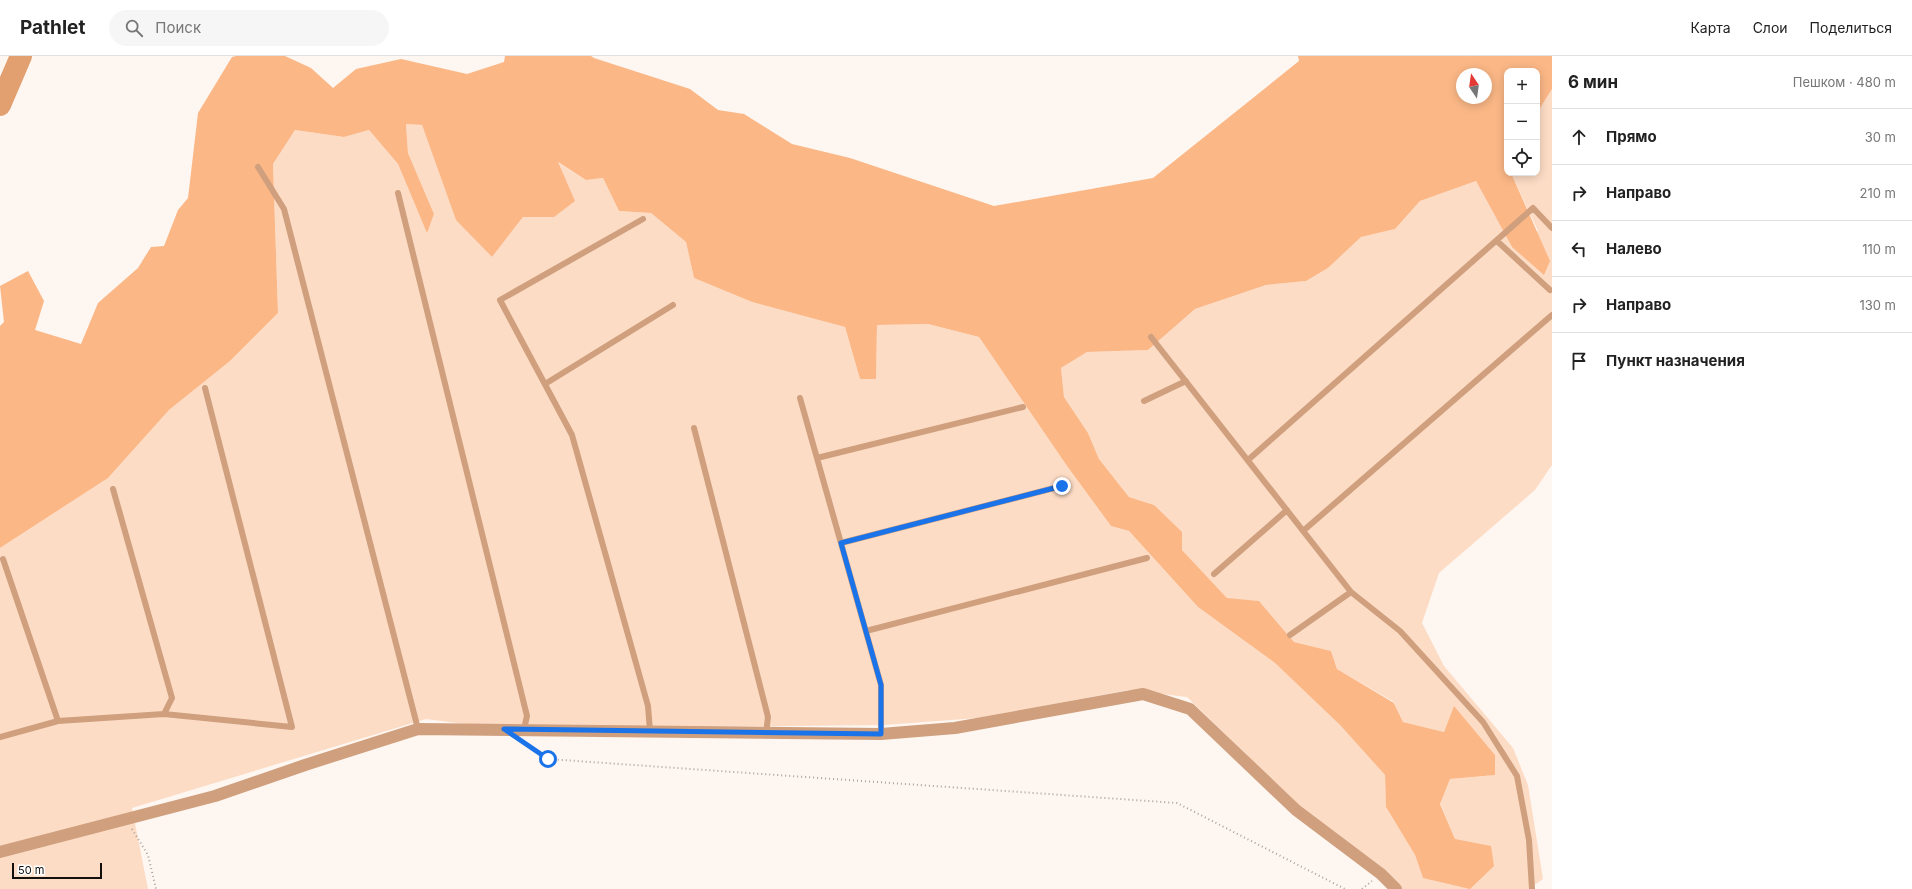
<!DOCTYPE html>
<html lang="ru">
<head>
<meta charset="utf-8">
<style>
  body { margin:0; font-family:Inter,sans-serif; background:#f6f6f6; color:#222 }
  .controls { position:absolute; right:12px; top:12px; display:grid; overflow:hidden; border-radius:8px; box-shadow:0 2px 10px #0003 }
  .controls button { width:36px; height:36px; display:grid; place-items:center; padding:0; border:0; border-bottom:1px solid #e0e0e0; background:#fff; color:#222; font:20px sans-serif }
  .compass { position:absolute; left:1456px; top:12px; width:36px; height:36px; border-radius:50%; background:#fff; box-shadow:0 2px 10px #0003; rotate:347deg }
  .scale { position:absolute; left:12px; bottom:10px; width:90px; box-sizing:border-box; padding-left:4px; border:2px solid #120f0d; border-top:0; font-size:11px; line-height:14px; white-space:nowrap; color:#120f0d; -webkit-text-stroke:3px #fff; paint-order:stroke }
  .stop { position:absolute; width:12px; height:12px; margin:-9px; border:3px solid #1a73e8; border-radius:50%; background:#fff }
  .stop.end { background:#1a73e8; border-color:#fff; box-shadow:0 1px 4px #0008 }
  .list { margin:0; padding:0; list-style:none }
  h2 { display:flex; justify-content:space-between; align-items:center; height:52px; margin:0; padding:0 16px; font-size:17px }
  h2 small { font-size:13px; font-weight:400; color:#767676 }
  .list li { display:grid; grid-template-columns:26px 1fr auto; gap:12px; align-items:center; box-sizing:border-box; height:56px; padding:0 16px; border-top:1px solid #e0e0e0 }
  .list b { display:block; font-size:15px; white-space:nowrap }
  .list em { font-size:13px; font-style:normal; color:#767676 }
  .icon { flex:none; width:22px; height:22px; fill:none; stroke:currentColor; stroke-width:2; stroke-linecap:round; stroke-linejoin:round }
  .map { position:relative; flex:none; width:1552px; height:833px; overflow:hidden }
  header { display:flex; align-items:center; gap:24px; box-sizing:border-box; height:56px; padding:0 20px; background:#fff; border-bottom:1px solid #e0e0e0 }
  header strong { font-size:19px }
  nav { display:flex; gap:22px; margin-inline-start:auto; font-size:14px }
  .search { width:280px; height:36px; background:#f6f6f6; display:flex; align-items:center; gap:10px; box-sizing:border-box; padding:0 14px; border-radius:22px; color:#767676; font-size:15px }
  main { display:flex }
  aside { flex:1; background:#fff }
  .map>svg:first-child { display:block }
  .green { fill:#fddcc5 }
  .forest { fill:#fbb786; fill-rule:evenodd }
  .lines { fill:none; stroke-linecap:round; stroke-linejoin:round }
  .river { stroke:#e29f6f; stroke-width:22 }
  .path { stroke:#a8a29e; stroke-width:2; stroke-dasharray:1 3; stroke-linecap:butt }
  .lane { stroke:#cf9f7e; stroke-width:6 }
  .street { stroke:#cf9f7e; stroke-width:12 }
  .route { stroke:#1a73e8; stroke-width:5 }
</style>
</head>
<body>
<header>
<strong>Pathlet</strong>
<div class="search"><svg class="icon" aria-label="search" viewBox="0 0 24 24"><circle cx="10" cy="10" r="6"/><path d="M15 15l6 6"/></svg>Поиск</div>
<nav><a>Карта</a><a>Слои</a><a>Поделиться</a></nav>
</header>
<main>
<div class="map">
<svg width="1552" height="833" viewBox="0 0 1552 833">
  <rect width="100%" height="100%" fill="#fef6f0"/>
  <path class="green" d="M 1552,33 L 1552,409 L 1535,434 L 1439,517 L 1422,567 L 1444,610 L 1513,692 L 1528,729 L 1543,823 L 1529,833 L 1399,833 L 1298,749 L 1187,641 L 1129,634 L 978,662 L 884,669 L 504,673 L 426,663 L 132,752 L 148,833 L 0,833 L 0,492 L 108,422 L 169,354 L 230,305 L 278,257 L 273,108 L 295,74 L 344,81 L 369,74 L 398,108 L 427,176 L 434,158 L 408,97 L 406,68 L 422,69 L 456,163 L 492,201 L 523,161 L 554,160 L 557,106 L 586,124 L 603,122 L 619,155 L 651,157 L 686,186 L 694,222 L 752,246 L 845,271 L 860,323 L 876,323 L 877,269 L 928,268 L 979,281 L 1067,410 L 1111,470 L 1129,475 L 1198,551 L 1275,607 L 1340,669 L 1385,719 L 1386,751 L 1415,799 L 1423,822 L 1455,783 L 1440,747 L 1450,723 L 1495,719 L 1495,699 L 1454,651 L 1444,676 L 1403,666 L 1394,646 L 1337,613 L 1331,595 L 1294,586 L 1259,545 L 1228,543 L 1182,494 L 1154,449 L 1129,441 L 1099,403 L 1088,377 L 1064,341 L 1061,312 L 1087,296 L 1148,294 L 1195,253 L 1266,229 L 1306,225 L 1328,212 L 1361,181 L 1395,173 L 1420,145 L 1476,125 L 1512,191 L 1538,175 L 1511,117 L 1537,117 L 1537,57 Z"/>
  <path class="forest" d="M 236,0 L 285,0 L 311,12 L 333,32 L 356,13 L 401,3 L 467,18 L 504,6 L 505,0 L 591,0 L 594,2 L 690,33 L 718,54 L 744,58 L 792,88 L 850,102 L 994,150 L 1153,122 L 1299,5 L 1298,0 L 1552,0 L 1552,33 L 1537,57 L 1537,15 L 1507,15 L 1507,117 L 1511,117 L 1550,205 L 1544,219 L 1512,191 L 1476,125 L 1420,145 L 1395,173 L 1361,181 L 1328,212 L 1306,225 L 1266,229 L 1195,253 L 1148,294 L 1087,296 L 1061,312 L 1064,341 L 1088,377 L 1099,403 L 1129,441 L 1154,449 L 1182,476 L 1182,494 L 1227,542 L 1259,545 L 1294,586 L 1331,595 L 1337,613 L 1394,647 L 1403,666 L 1444,676 L 1454,650 L 1495,699 L 1495,719 L 1450,723 L 1440,748 L 1455,783 L 1491,790 L 1494,810 L 1470,833 L 1423,822 L 1415,799 L 1386,751 L 1385,719 L 1340,669 L 1275,607 L 1198,551 L 1129,475 L 1111,470 L 1067,410 L 979,281 L 928,268 L 877,269 L 876,323 L 860,323 L 845,271 L 752,246 L 694,222 L 686,186 L 651,157 L 619,155 L 603,122 L 586,124 L 558,106 L 575,145 L 554,161 L 523,161 L 492,201 L 456,164 L 422,69 L 406,68 L 408,97 L 434,158 L 427,177 L 398,108 L 369,74 L 344,81 L 295,74 L 273,108 L 278,257 L 230,305 L 169,354 L 108,422 L 0,492 L 0,270 L 4,266 L 0,230 L 28,215 L 44,245 L 35,274 L 81,288 L 98,247 L 138,212 L 151,191 L 164,190 L 178,154 L 188,142 L 198,57 L 232,1 ZM 1462,18 L 1486,18 L 1486,42 L 1462,42 Z"/>
  <g class="lines">
    <path class="river" d="M 0,49 L 21,0"/>
    <path class="path" d="M 523,686 L 548,703 L 1177,747 L 1345,833
      M 132,773 L 148,799 L 156,833
      M 1362,833 L 1372,825"/>
    <path class="lane" d="M 258,111 L 284,153 L 418,673
      M 398,137 L 527,660 L 524,673
      M 643,163 L 500,244 L 572,379 L 648,650 L 650,675
      M 1497,185 L 1550,234
      M 1151,281 L 1351,536 L 1400,575 L 1483,666 L 1517,720 L 1529,784 L 1532,833
      M 545,328 L 673,249
      M 800,342 L 881,629 L 881,678
      M 1144,345 L 1186,325
      M 694,372 L 768,661 L 766,678
      M 817,402 L 1023,351
      M 1248,404 L 1533,152 L 1552,172
      M 113,433 L 172,642 L 164,658
      M 1303,475 L 1552,259
      M 841,487 L 1062,430
      M 3,503 L 58,665
      M 1214,518 L 1287,454
      M 866,575 L 1147,502
      M 1290,579 L 1351,536
      M 0,681 L 58,665 L 164,658 L 292,671 L 205,332"/>
    <path class="street" d="M 0,796 L 215,740 L 305,709 L 418,673 L 881,678 L 955,672 L 1143,638 L 1190,653 L 1296,754 L 1381,818 L 1396,833"/>
  </g>
  <g class="lines">
    <path class="route" d="M 548,703 L 504,673 L 881,678 L 881,629 L 841,487 L 1062,430"/>
  </g>
</svg>
<div class="controls">
<button>+</button>
<button>−</button>
<button><svg class="icon" aria-label="locate" viewBox="0 0 24 24"><circle cx="12" cy="12" r="6"/><path d="M12 2v4M12 18v4M2 12h4M18 12h4"/></svg></button>
</div>
<svg class="compass" viewBox="-18 -18 36 36"><path d="M0-13l5 13h-10z" fill="#e53935"/><path d="M0 13l5-13h-10z" fill="#767676"/></svg>
<div class="scale">50 m</div>
<div class="stop" style="left:548px;top:703px"></div>
<div class="stop end" style="left:1062px;top:430px"></div>
</div>
<aside>
<h2>6 мин<small>Пешком · 480 m</small></h2>
<ul class="list">
<li><svg class="icon" aria-label="ahead" viewBox="0 0 24 24"><path d="M12 20V5M6 11l6-6 6 6"/></svg><div><b>Прямо</b></div><em>30 m</em></li>
<li><svg class="icon" aria-label="right" viewBox="0 0 24 24"><path d="M7 20v-9h11M14 6l5 5-5 5"/></svg><div><b>Направо</b></div><em>210 m</em></li>
<li><svg class="icon" aria-label="left" viewBox="0 0 24 24"><path d="M17 20v-9H6M10 6l-5 5 5 5"/></svg><div><b>Налево</b></div><em>110 m</em></li>
<li><svg class="icon" aria-label="right" viewBox="0 0 24 24"><path d="M7 20v-9h11M14 6l5 5-5 5"/></svg><div><b>Направо</b></div><em>130 m</em></li>
<li><svg class="icon" aria-label="arrive" viewBox="0 0 24 24"><path d="M6 21V4h12l-3 4 3 4H6"/></svg><div><b>Пункт назначения</b></div></li>
</ul>
</aside>
</main>
</body>
</html>
